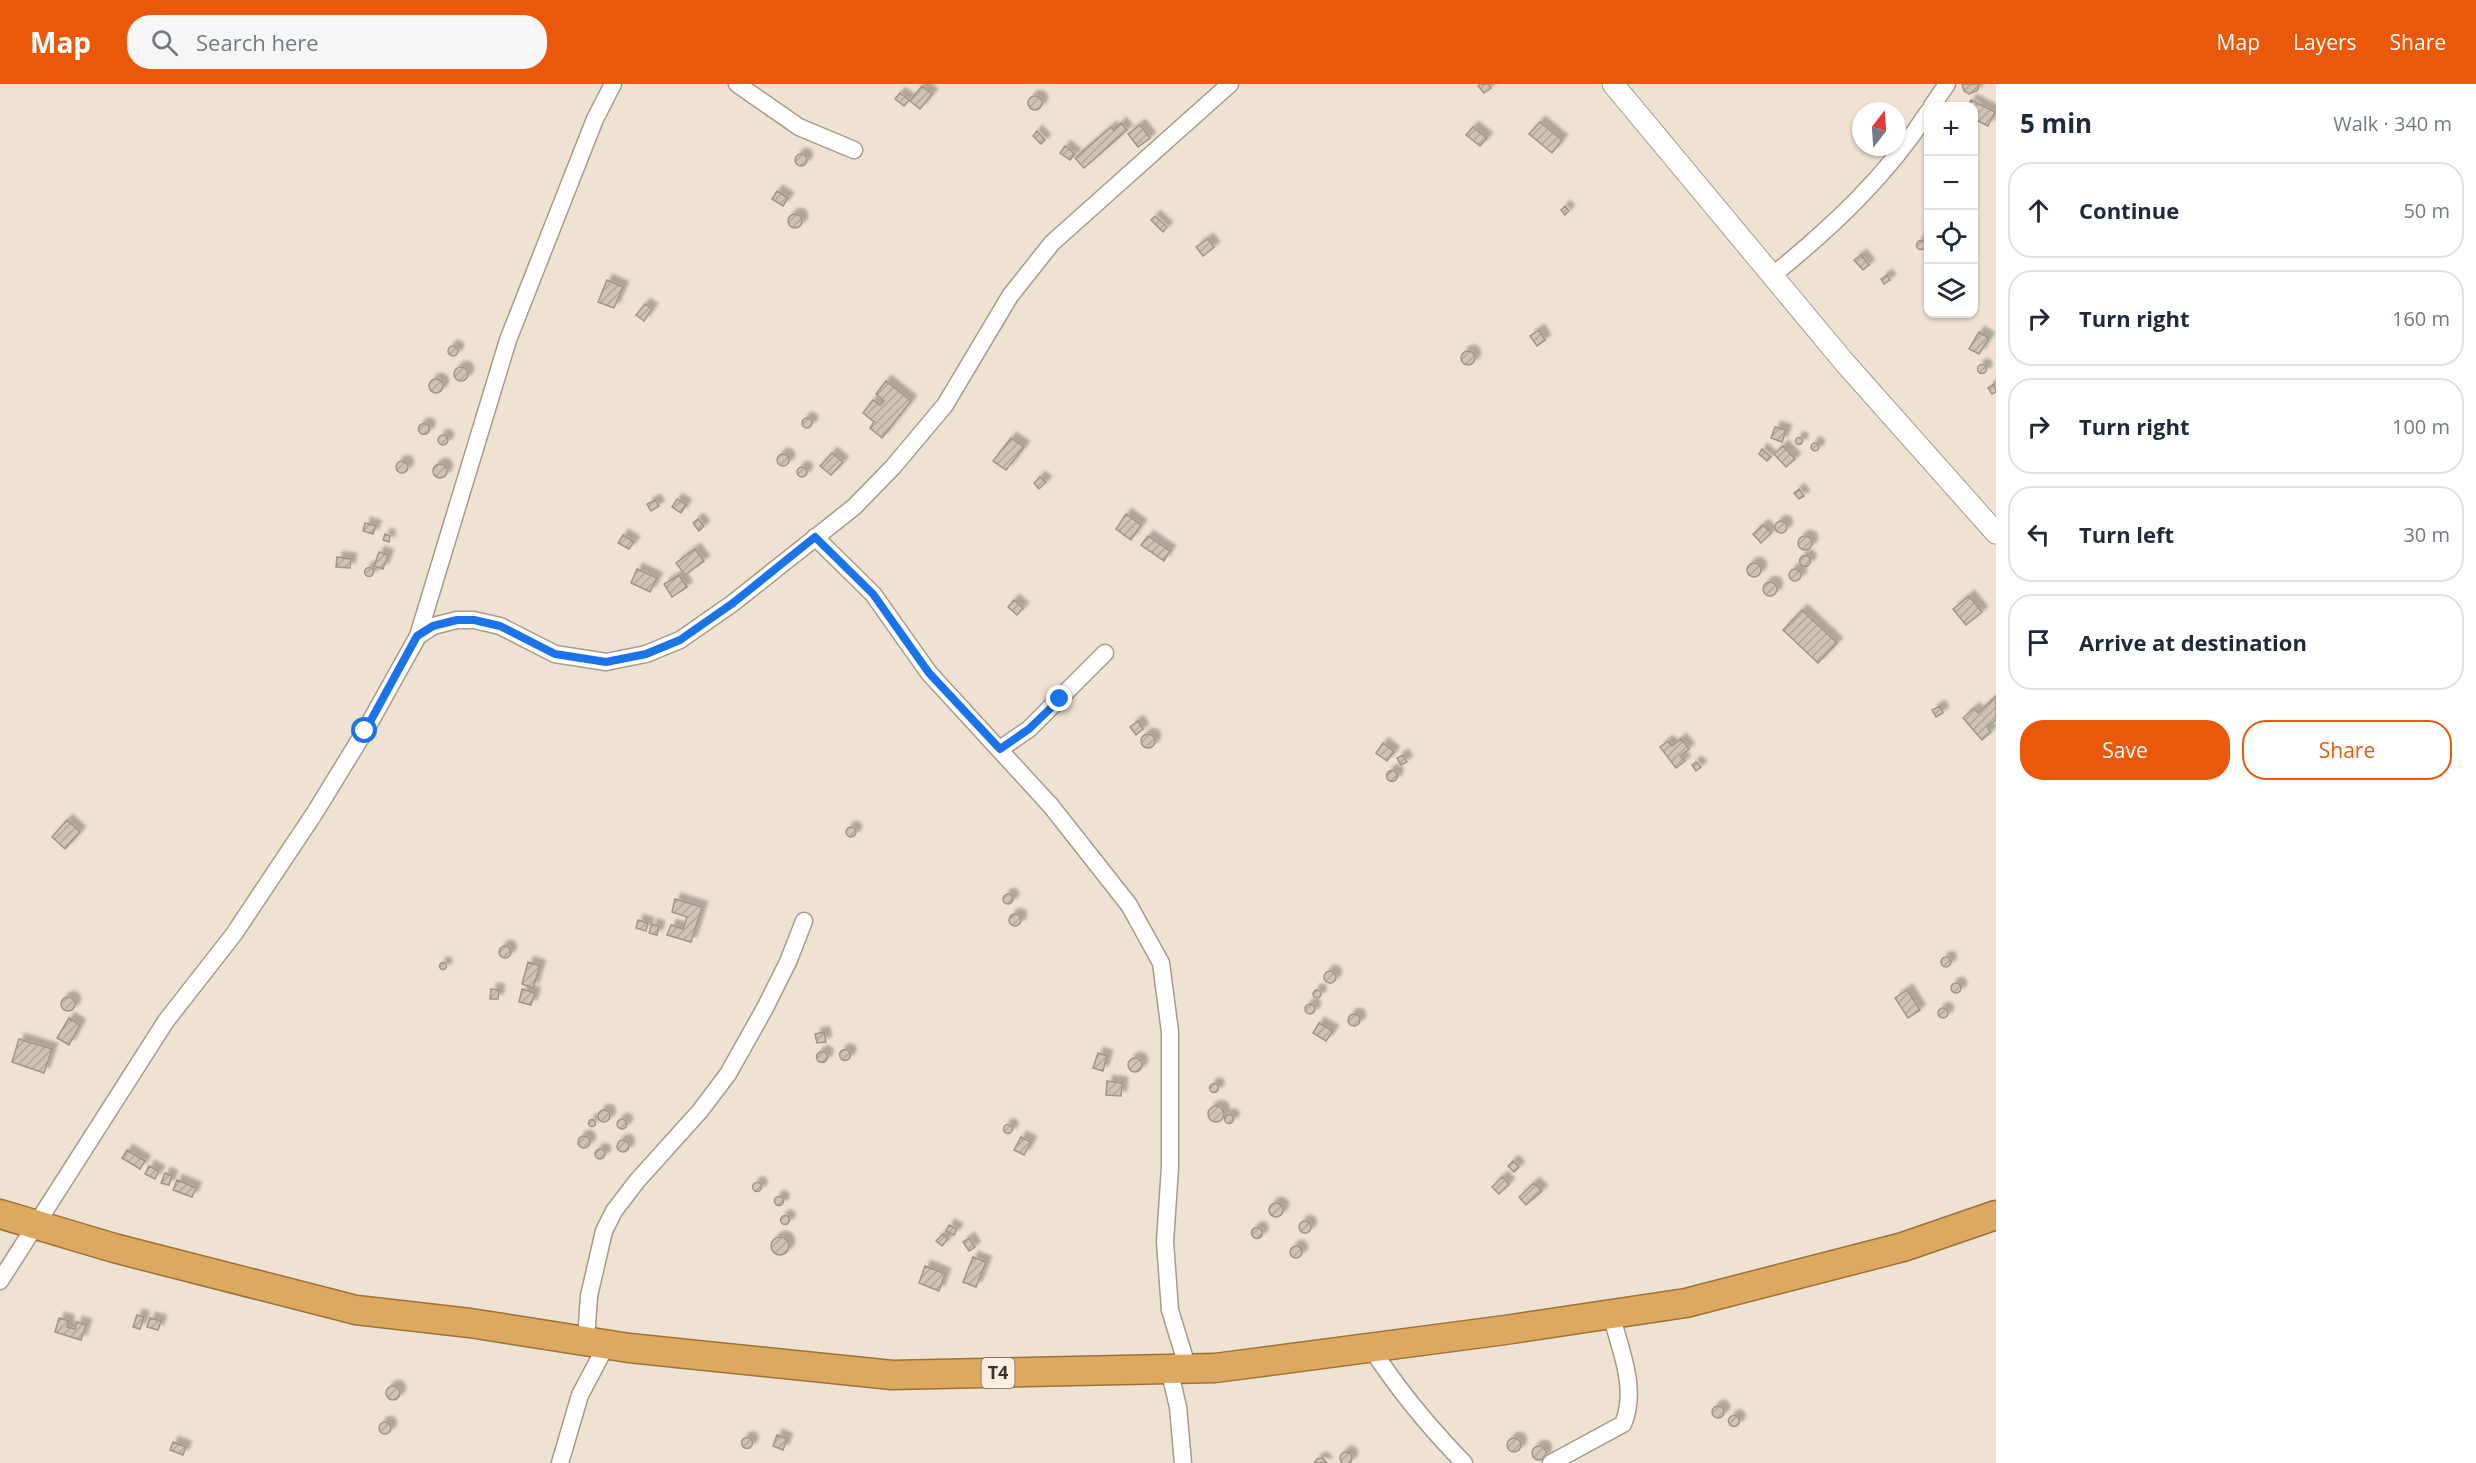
<!DOCTYPE html>
<html lang="en">
<head>
<meta charset="utf-8">
<style>
  body { margin:0; font-family:"Open Sans",sans-serif; background:#f6f6f7; color:#1f2937 }
  .controls { position:absolute; right:18px; top:18px; display:grid; overflow:hidden; border-radius:12px; box-shadow:0 2px 4px #0004 }
  .controls button { width:54px; height:54px; display:grid; place-items:center; padding:0; border:0; border-bottom:2px solid #e0e1e3; background:#fff; color:#1f2937; font:30px sans-serif }
  .compass { position:absolute; left:1852px; top:18px; width:54px; height:54px; border-radius:50%; background:#fff; box-shadow:0 2px 4px #0004; rotate:17deg }
  .stop { position:absolute; width:18px; height:18px; margin:-14px; border:4px solid #1a73e8; border-radius:50%; background:#fff }
  .stop.end { background:#1a73e8; border-color:#fff; box-shadow:0 2px 6px #0008 }
  .list { margin:0; padding:0; list-style:none }
  h2 { display:flex; justify-content:space-between; align-items:center; height:78px; margin:0; padding:0 24px; font-size:26px }
  h2 small { font-size:20px; font-weight:400; color:#747a83 }
  .list li { display:grid; grid-template-columns:39px 1fr auto; gap:18px; align-items:center; box-sizing:border-box; height:96px; margin:0 12px 12px; padding:0 12px; border:2px solid #e0e1e3; border-radius:24px }
  .list b { display:block; font-size:22px; white-space:nowrap }
  .list em { font-size:20px; font-style:normal; color:#747a83 }
  .actions { display:flex; gap:12px; padding:18px 24px }
  .actions a { flex:1; padding:14px 0; border:2px solid #ea580c; border-radius:24px; text-align:center; font-size:21px; color:#ea580c }
  .actions .main { background:#ea580c; color:#fff }
  .icon { flex:none; width:33px; height:33px; fill:none; stroke:currentColor; stroke-width:2; stroke-linecap:round; stroke-linejoin:round }
  .map { position:relative; flex:none; width:1996px; height:1379px; overflow:hidden }
  header { display:flex; align-items:center; gap:36px; box-sizing:border-box; height:84px; padding:0 30px; background:#ea580c; color:#fff }
  header strong { font-size:28px }
  nav { display:flex; gap:33px; margin-inline-start:auto; font-size:21px }
  .search { width:420px; height:54px; background:#f6f6f7; display:flex; align-items:center; gap:15px; box-sizing:border-box; padding:0 21px; border-radius:24px; color:#747a83; font-size:22px }
  main { display:flex }
  aside { flex:1; background:#fff }
  .map>svg:first-child { display:block }
  .building { fill:url(#building-hatch); stroke:#a29587; stroke-width:1.5; filter:url(#shadow) }
  .lines { fill:none; stroke-linecap:round; stroke-linejoin:round }
  .minor-casing { stroke:#a79b8c; stroke-width:19 }
  .tertiary-casing { stroke:#a79b8c; stroke-width:23 }
  .trunk-casing { stroke:#9d7236; stroke-width:31 }
  .minor { stroke:#fff; stroke-width:16 }
  .tertiary { stroke:#fff; stroke-width:21 }
  .trunk { stroke:#dca862; stroke-width:28 }
  .route { stroke:#1a73e8; stroke-width:8 }
  .labels { text-anchor:middle; stroke-width:4.5; stroke-linejoin:round; paint-order:stroke }
  .shield { fill:#fdefe0; stroke:#746c63; stroke-width:1.5 }
  .shield-label { font-size:18px; font-weight:bold; fill:#39342e }
</style>
</head>
<body>
<header>
<strong>Map</strong>
<div class="search"><svg class="icon" aria-label="search" viewBox="0 0 24 24"><circle cx="10" cy="10" r="6"/><path d="M15 15l6 6"/></svg>Search here</div>
<nav><a>Map</a><a>Layers</a><a>Share</a></nav>
</header>
<main>
<div class="map">
<svg width="1996" height="1379" viewBox="0 0 1996 1379">
  <defs>
    <pattern id="building-hatch" width="6" height="6" patternUnits="userSpaceOnUse" patternTransform="scale(1.5)"><rect width="6" height="6" fill="#d0c3b4"/><path d="M-1 1l2-2M0 6l6-6M5 7l2-2" fill="none" stroke="#b3a89b"/></pattern>
    <filter id="shadow"><feDropShadow dx="5.5" dy="-5.5" stdDeviation="1.5" flood-color="#0004"/></filter>
  </defs>
  <rect width="100%" height="100%" fill="#efe2d3"/>
  <path class="building" d="M 1480,0 L 1488,0 L 1491,4 L 1484,9 L 1478,2 Z
    M 1962,0 L 1979,0 L 1979,2 L 1977,7 L 1969,10 L 1964,7 Z
    M 922,2 L 932,10 L 920,25 L 910,17 Z
    M 900,9 L 909,16 L 904,22 L 895,15 Z
    M1028 19a7 7 0 1 1 14 0a7 7 0 1 1-14 0Z
    M 1971,16 L 1995,28 L 1988,42 L 1974,35 L 1974,22 L 1968,22 Z
    M 1540,38 L 1562,56 L 1552,69 L 1529,50 Z
    M 1121,39 L 1127,46 L 1084,84 L 1075,74 L 1111,43 L 1114,46 Z
    M 1140,41 L 1150,54 L 1138,63 L 1128,50 Z
    M 1473,43 L 1487,54 L 1480,62 L 1466,51 Z
    M 1037,47 L 1045,56 L 1041,60 L 1033,52 Z
    M 1065,62 L 1075,70 L 1070,76 L 1060,69 Z
    M795 76a6 6 0 1 1 12 0a6 6 0 1 1-12 0Z
    M 777,107 L 788,114 L 783,122 L 772,115 Z
    M 1565,122 L 1569,127 L 1565,131 L 1561,126 Z
    M788 137a7 7 0 1 1 14 0a7 7 0 1 1-14 0Z
    M 1155,132 L 1167,143 L 1163,148 L 1151,136 Z
    M 1208,155 L 1214,163 L 1203,172 L 1196,163 Z
    M1916.5 161a4.5 4.5 0 1 1 9 0a4.5 4.5 0 1 1-9 0Z
    M 1861,171 L 1869,181 L 1863,186 L 1854,176 Z
    M 1887,191 L 1890,196 L 1884,200 L 1881,195 Z
    M 607,196 L 623,203 L 614,224 L 598,218 Z
    M 645,220 L 652,225 L 644,237 L 636,231 Z
    M 1539,246 L 1545,256 L 1537,262 L 1530,252 Z
    M 1979,248 L 1989,254 L 1979,270 L 1969,265 Z
    M448 267a5 5 0 1 1 10 0a5 5 0 1 1-10 0Z
    M1461 274a7 7 0 1 1 14 0a7 7 0 1 1-14 0Z
    M1977.5 285a4.5 4.5 0 1 1 9 0a4.5 4.5 0 1 1-9 0Z
    M454 290a7 7 0 1 1 14 0a7 7 0 1 1-14 0Z
    M429 302a7 7 0 1 1 14 0a7 7 0 1 1-14 0Z
    M 886,297 L 911,317 L 882,354 L 870,344 L 874,338 L 863,329 L 873,316 L 880,321 L 884,317 L 876,310 Z
    M 1994,300 L 1996,308 L 1992,310 L 1988,304 Z
    M802 339a5 5 0 1 1 10 0a5 5 0 1 1-10 0Z
    M418.5 345a5.5 5.5 0 1 1 11 0a5.5 5.5 0 1 1-11 0Z
    M 1775,343 L 1786,346 L 1782,358 L 1771,354 Z
    M438 356a5 5 0 1 1 10 0a5 5 0 1 1-10 0Z
    M1795.5 357a3.5 3.5 0 1 1 7 0a3.5 3.5 0 1 1-7 0Z
    M 1011,354 L 1024,363 L 1006,386 L 993,377 Z
    M1811 363a4 4 0 1 1 8 0a4 4 0 1 1-8 0Z
    M 1783,362 L 1795,375 L 1786,383 L 1774,370 Z
    M 1762,365 L 1771,373 L 1767,377 L 1759,370 Z
    M 832,369 L 843,378 L 831,391 L 820,382 Z
    M777 376a6 6 0 1 1 12 0a6 6 0 1 1-12 0Z
    M396 383a6 6 0 1 1 12 0a6 6 0 1 1-12 0Z
    M433 387a7 7 0 1 1 14 0a7 7 0 1 1-14 0Z
    M797 388a5 5 0 1 1 10 0a5 5 0 1 1-10 0Z
    M 1040,393 L 1046,398 L 1039,405 L 1034,399 Z
    M 1799,405 L 1804,412 L 1799,415 L 1794,409 Z
    M 677,415 L 686,421 L 681,429 L 672,423 Z
    M 655,416 L 659,422 L 651,427 L 647,420 Z
    M 1126,430 L 1141,441 L 1131,456 L 1116,445 Z
    M 698,435 L 704,442 L 699,447 L 693,439 Z
    M1775 443a6 6 0 1 1 12 0a6 6 0 1 1-12 0Z
    M 365,439 L 376,442 L 373,450 L 363,447 Z
    M 1763,441 L 1771,449 L 1761,459 L 1753,450 Z
    M 385,450 L 390,452 L 389,458 L 383,456 Z
    M 623,451 L 634,458 L 629,465 L 618,459 Z
    M 1148,452 L 1170,467 L 1164,477 L 1141,461 Z
    M1798 459a7 7 0 1 1 14 0a7 7 0 1 1-14 0Z
    M 695,465 L 704,477 L 685,491 L 676,479 Z
    M 379,468 L 388,471 L 383,485 L 374,482 Z
    M1799.5 477a5.5 5.5 0 1 1 11 0a5.5 5.5 0 1 1-11 0Z
    M 337,473 L 351,475 L 350,484 L 336,483 Z
    M1747 486a7 7 0 1 1 14 0a7 7 0 1 1-14 0Z
    M364.5 488a4.5 4.5 0 1 1 9 0a4.5 4.5 0 1 1-9 0Z
    M1789 491a6 6 0 1 1 12 0a6 6 0 1 1-12 0Z
    M 637,485 L 657,494 L 650,508 L 631,499 Z
    M 679,491 L 687,503 L 672,513 L 664,500 Z
    M1763 505a7 7 0 1 1 14 0a7 7 0 1 1-14 0Z
    M 1969,512 L 1982,528 L 1966,541 L 1953,525 Z
    M 1014,516 L 1023,524 L 1017,531 L 1008,523 Z
    M 1802,526 L 1837,559 L 1818,579 L 1783,546 Z
    M 1996,612 L 1996,636 L 1987,643 L 1991,648 L 1982,656 L 1963,634 L 1974,624 L 1978,629 Z
    M 1940,622 L 1943,629 L 1936,633 L 1932,626 Z
    M 1138,637 L 1143,645 L 1136,651 L 1130,643 Z
    M1141 657a7 7 0 1 1 14 0a7 7 0 1 1-14 0Z
    M 1681,655 L 1689,665 L 1680,672 L 1685,677 L 1676,684 L 1660,663 L 1668,657 L 1672,662 Z
    M 1383,659 L 1394,668 L 1387,677 L 1376,669 Z
    M 1403,671 L 1407,678 L 1401,681 L 1397,674 Z
    M 1696,678 L 1701,683 L 1696,687 L 1692,681 Z
    M1386.5 692a5.5 5.5 0 1 1 11 0a5.5 5.5 0 1 1-11 0Z
    M 67,736 L 80,748 L 65,765 L 52,753 Z
    M846 748a5 5 0 1 1 10 0a5 5 0 1 1-10 0Z
    M1003 815a5 5 0 1 1 10 0a5 5 0 1 1-10 0Z
    M 675,815 L 702,823 L 691,858 L 667,851 L 671,841 L 683,845 L 687,833 L 672,828 Z
    M1009 836a6 6 0 1 1 12 0a6 6 0 1 1-12 0Z
    M 638,836 L 648,839 L 646,847 L 636,844 Z
    M 652,840 L 659,843 L 657,851 L 649,849 Z
    M499 868a6 6 0 1 1 12 0a6 6 0 1 1-12 0Z
    M1941 878a5 5 0 1 1 10 0a5 5 0 1 1-10 0Z
    M 528,878 L 540,882 L 533,904 L 522,900 Z
    M439.5 882a3.5 3.5 0 1 1 7 0a3.5 3.5 0 1 1-7 0Z
    M1324 893a6 6 0 1 1 12 0a6 6 0 1 1-12 0Z
    M1951 904a5 5 0 1 1 10 0a5 5 0 1 1-10 0Z
    M 491,905 L 499,906 L 498,915 L 490,915 Z
    M 522,905 L 535,909 L 531,921 L 519,918 Z
    M 1907,906 L 1920,926 L 1908,934 L 1895,914 Z
    M1313 910a4 4 0 1 1 8 0a4 4 0 1 1-8 0Z
    M61 920a7 7 0 1 1 14 0a7 7 0 1 1-14 0Z
    M1305 925a5 5 0 1 1 10 0a5 5 0 1 1-10 0Z
    M1938 929a5 5 0 1 1 10 0a5 5 0 1 1-10 0Z
    M1348 936a6 6 0 1 1 12 0a6 6 0 1 1-12 0Z
    M 69,934 L 80,941 L 69,961 L 57,954 Z
    M 1319,939 L 1333,947 L 1326,957 L 1313,949 Z
    M 824,948 L 826,958 L 817,959 L 815,950 Z
    M 19,955 L 52,965 L 44,989 L 12,978 Z
    M839.5 971a5.5 5.5 0 1 1 11 0a5.5 5.5 0 1 1-11 0Z
    M816.5 973a5.5 5.5 0 1 1 11 0a5.5 5.5 0 1 1-11 0Z
    M 1098,969 L 1107,972 L 1103,987 L 1093,984 Z
    M1128 981a7 7 0 1 1 14 0a7 7 0 1 1-14 0Z
    M 1107,997 L 1122,999 L 1121,1012 L 1106,1011 Z
    M1209.5 1004a4.5 4.5 0 1 1 9 0a4.5 4.5 0 1 1-9 0Z
    M1208 1030a8 8 0 1 1 16 0a8 8 0 1 1-16 0Z
    M598 1032a6 6 0 1 1 12 0a6 6 0 1 1-12 0Z
    M1224.5 1035a4.5 4.5 0 1 1 9 0a4.5 4.5 0 1 1-9 0Z
    M617 1040a5 5 0 1 1 10 0a5 5 0 1 1-10 0Z
    M588.5 1039a3.5 3.5 0 1 1 7 0a3.5 3.5 0 1 1-7 0Z
    M1003.5 1045a4.5 4.5 0 1 1 9 0a4.5 4.5 0 1 1-9 0Z
    M578 1058a6 6 0 1 1 12 0a6 6 0 1 1-12 0Z
    M 1021,1053 L 1031,1058 L 1024,1071 L 1014,1066 Z
    M617 1062a6 6 0 1 1 12 0a6 6 0 1 1-12 0Z
    M595 1070a5 5 0 1 1 10 0a5 5 0 1 1-10 0Z
    M 127,1066 L 145,1077 L 140,1085 L 122,1074 Z
    M 1513,1077 L 1519,1083 L 1514,1088 L 1508,1082 Z
    M 149,1082 L 159,1087 L 155,1095 L 145,1090 Z
    M 165,1089 L 172,1092 L 169,1101 L 161,1099 Z
    M 1502,1093 L 1509,1100 L 1499,1110 L 1492,1103 Z
    M 177,1096 L 196,1104 L 192,1113 L 173,1106 Z
    M752.5 1103a4.5 4.5 0 1 1 9 0a4.5 4.5 0 1 1-9 0Z
    M 1534,1099 L 1542,1107 L 1526,1121 L 1519,1113 Z
    M774.5 1117a4.5 4.5 0 1 1 9 0a4.5 4.5 0 1 1-9 0Z
    M1269 1126a7 7 0 1 1 14 0a7 7 0 1 1-14 0Z
    M780.5 1136a4.5 4.5 0 1 1 9 0a4.5 4.5 0 1 1-9 0Z
    M1299 1143a6 6 0 1 1 12 0a6 6 0 1 1-12 0Z
    M 949,1141 L 957,1145 L 954,1151 L 946,1147 Z
    M1251.5 1149a5.5 5.5 0 1 1 11 0a5.5 5.5 0 1 1-11 0Z
    M 943,1150 L 948,1155 L 942,1162 L 936,1157 Z
    M771 1162a9 9 0 1 1 18 0a9 9 0 1 1-18 0Z
    M 969,1154 L 975,1163 L 969,1167 L 963,1158 Z
    M1290 1168a6 6 0 1 1 12 0a6 6 0 1 1-12 0Z
    M 973,1173 L 986,1178 L 976,1203 L 963,1198 Z
    M 925,1182 L 945,1190 L 939,1207 L 919,1199 Z
    M 137,1231 L 144,1233 L 140,1245 L 133,1243 Z
    M 59,1234 L 69,1237 L 67,1243 L 75,1245 L 77,1238 L 86,1241 L 81,1256 L 55,1248 Z
    M 150,1234 L 161,1237 L 158,1246 L 147,1243 Z
    M386 1309a7 7 0 1 1 14 0a7 7 0 1 1-14 0Z
    M1712 1328a6 6 0 1 1 12 0a6 6 0 1 1-12 0Z
    M1728.5 1337a5.5 5.5 0 1 1 11 0a5.5 5.5 0 1 1-11 0Z
    M379 1344a6 6 0 1 1 12 0a6 6 0 1 1-12 0Z
    M 777,1351 L 787,1355 L 783,1366 L 773,1362 Z
    M741.5 1359a5.5 5.5 0 1 1 11 0a5.5 5.5 0 1 1-11 0Z
    M1507 1361a7 7 0 1 1 14 0a7 7 0 1 1-14 0Z
    M 173,1358 L 186,1363 L 183,1371 L 170,1366 Z
    M1532 1369a7 7 0 1 1 14 0a7 7 0 1 1-14 0Z
    M1340 1374a6 6 0 1 1 12 0a6 6 0 1 1-12 0Z
    M 1322,1374 L 1327,1379 L 1314,1379 L 1317,1375 Z"/>
  <g class="lines">
    <defs>
      <path id="minor" d="M 737,0 L 799,43 L 854,66
        M 1932,22 L 1947,0
        M 1772,192 C 1832,143 1887,92 1928,28
        M 815,453 L 873,510 L 929,589 L 1051,722 L 1129,821 L 1161,879 L 1170,948 L 1170,1083 L 1165,1158 L 1170,1226 L 1188,1285
        M 418,552 L 433,542 L 457,536 L 474,536 L 500,542 L 555,570 L 606,578 L 646,570 L 680,556 L 733,519 L 854,423 L 893,383 L 945,321 L 1010,212 L 1052,159 L 1230,0
        M 1000,665 L 1029,645 L 1105,569
        M 0,1197 L 166,937 L 234,850 L 314,730 L 365,647 L 418,552 L 508,256 L 595,35 L 613,0
        M 586,1256 L 589,1212 L 604,1147 L 614,1127 L 637,1097 L 700,1027 L 728,990 L 765,924 L 788,878 L 804,837
        M 1371,1264 C 1399,1307 1428,1342 1464,1379
        M 1169,1285 L 1178,1323 L 1183,1379
        M 560,1379 L 580,1311 L 607,1260
        M 1551,1379 L 1623,1340 C 1638,1305 1620,1265 1611,1230"/>
      <path id="tertiary" d="M 1613,0 L 1845,279 L 1996,449"/>
      <path id="trunk" d="M 0,1130 L 114,1164 L 356,1226 L 470,1239 L 629,1264 L 892,1291 L 1215,1284 L 1505,1246 L 1686,1219 L 1903,1163 L 1996,1131"/>
    </defs>
    <use href="#minor" class="minor-casing"/>
    <use href="#tertiary" class="tertiary-casing"/>
    <use href="#trunk" class="trunk-casing"/>
    <use href="#minor" class="minor"/>
    <use href="#tertiary" class="tertiary"/>
    <use href="#trunk" class="trunk"/>
  </g>
  <g class="lines">
    <path class="route" d="M 365,647 L 417,552 L 433,542 L 457,536 L 474,536 L 500,542 L 555,570 L 606,578 L 646,570 L 680,556 L 733,519 L 815,453 L 873,510 L 929,589 L 1000,665 L 1029,645 L 1060,615"/>
  </g>
  <g class="labels">
    <rect class="shield" x="981.5" y="1274" width="33" height="30" rx="4.5"/>
    <g class="shield-label">
      <text x="998" y="1295">T4</text>
    </g>
  </g>
</svg>
<div class="controls">
<button>+</button>
<button>−</button>
<button><svg class="icon" aria-label="locate" viewBox="0 0 24 24"><circle cx="12" cy="12" r="6"/><path d="M12 2v4M12 18v4M2 12h4M18 12h4"/></svg></button>
<button><svg class="icon" aria-label="layers" viewBox="0 0 24 24"><path d="M12 4l9 5-9 5-9-5zM3 14l9 5 9-5"/></svg></button>
</div>
<svg class="compass" viewBox="-18 -18 36 36"><path d="M0-13l5 13h-10z" fill="#e53935"/><path d="M0 13l5-13h-10z" fill="#747a83"/></svg>
<div class="stop" style="left:365px;top:647px"></div>
<div class="stop end" style="left:1060px;top:615px"></div>
</div>
<aside>
<h2>5 min<small>Walk · 340 m</small></h2>
<ul class="list">
<li><svg class="icon" aria-label="ahead" viewBox="0 0 24 24"><path d="M12 20V5M6 11l6-6 6 6"/></svg><div><b>Continue</b></div><em>50 m</em></li>
<li><svg class="icon" aria-label="right" viewBox="0 0 24 24"><path d="M7 20v-9h11M14 6l5 5-5 5"/></svg><div><b>Turn right</b></div><em>160 m</em></li>
<li><svg class="icon" aria-label="right" viewBox="0 0 24 24"><path d="M7 20v-9h11M14 6l5 5-5 5"/></svg><div><b>Turn right</b></div><em>100 m</em></li>
<li><svg class="icon" aria-label="left" viewBox="0 0 24 24"><path d="M17 20v-9H6M10 6l-5 5 5 5"/></svg><div><b>Turn left</b></div><em>30 m</em></li>
<li><svg class="icon" aria-label="arrive" viewBox="0 0 24 24"><path d="M6 21V4h12l-3 4 3 4H6"/></svg><div><b>Arrive at destination</b></div></li>
</ul>
<div class="actions"><a class="main">Save</a><a>Share</a></div>
</aside>
</main>
</body>
</html>
